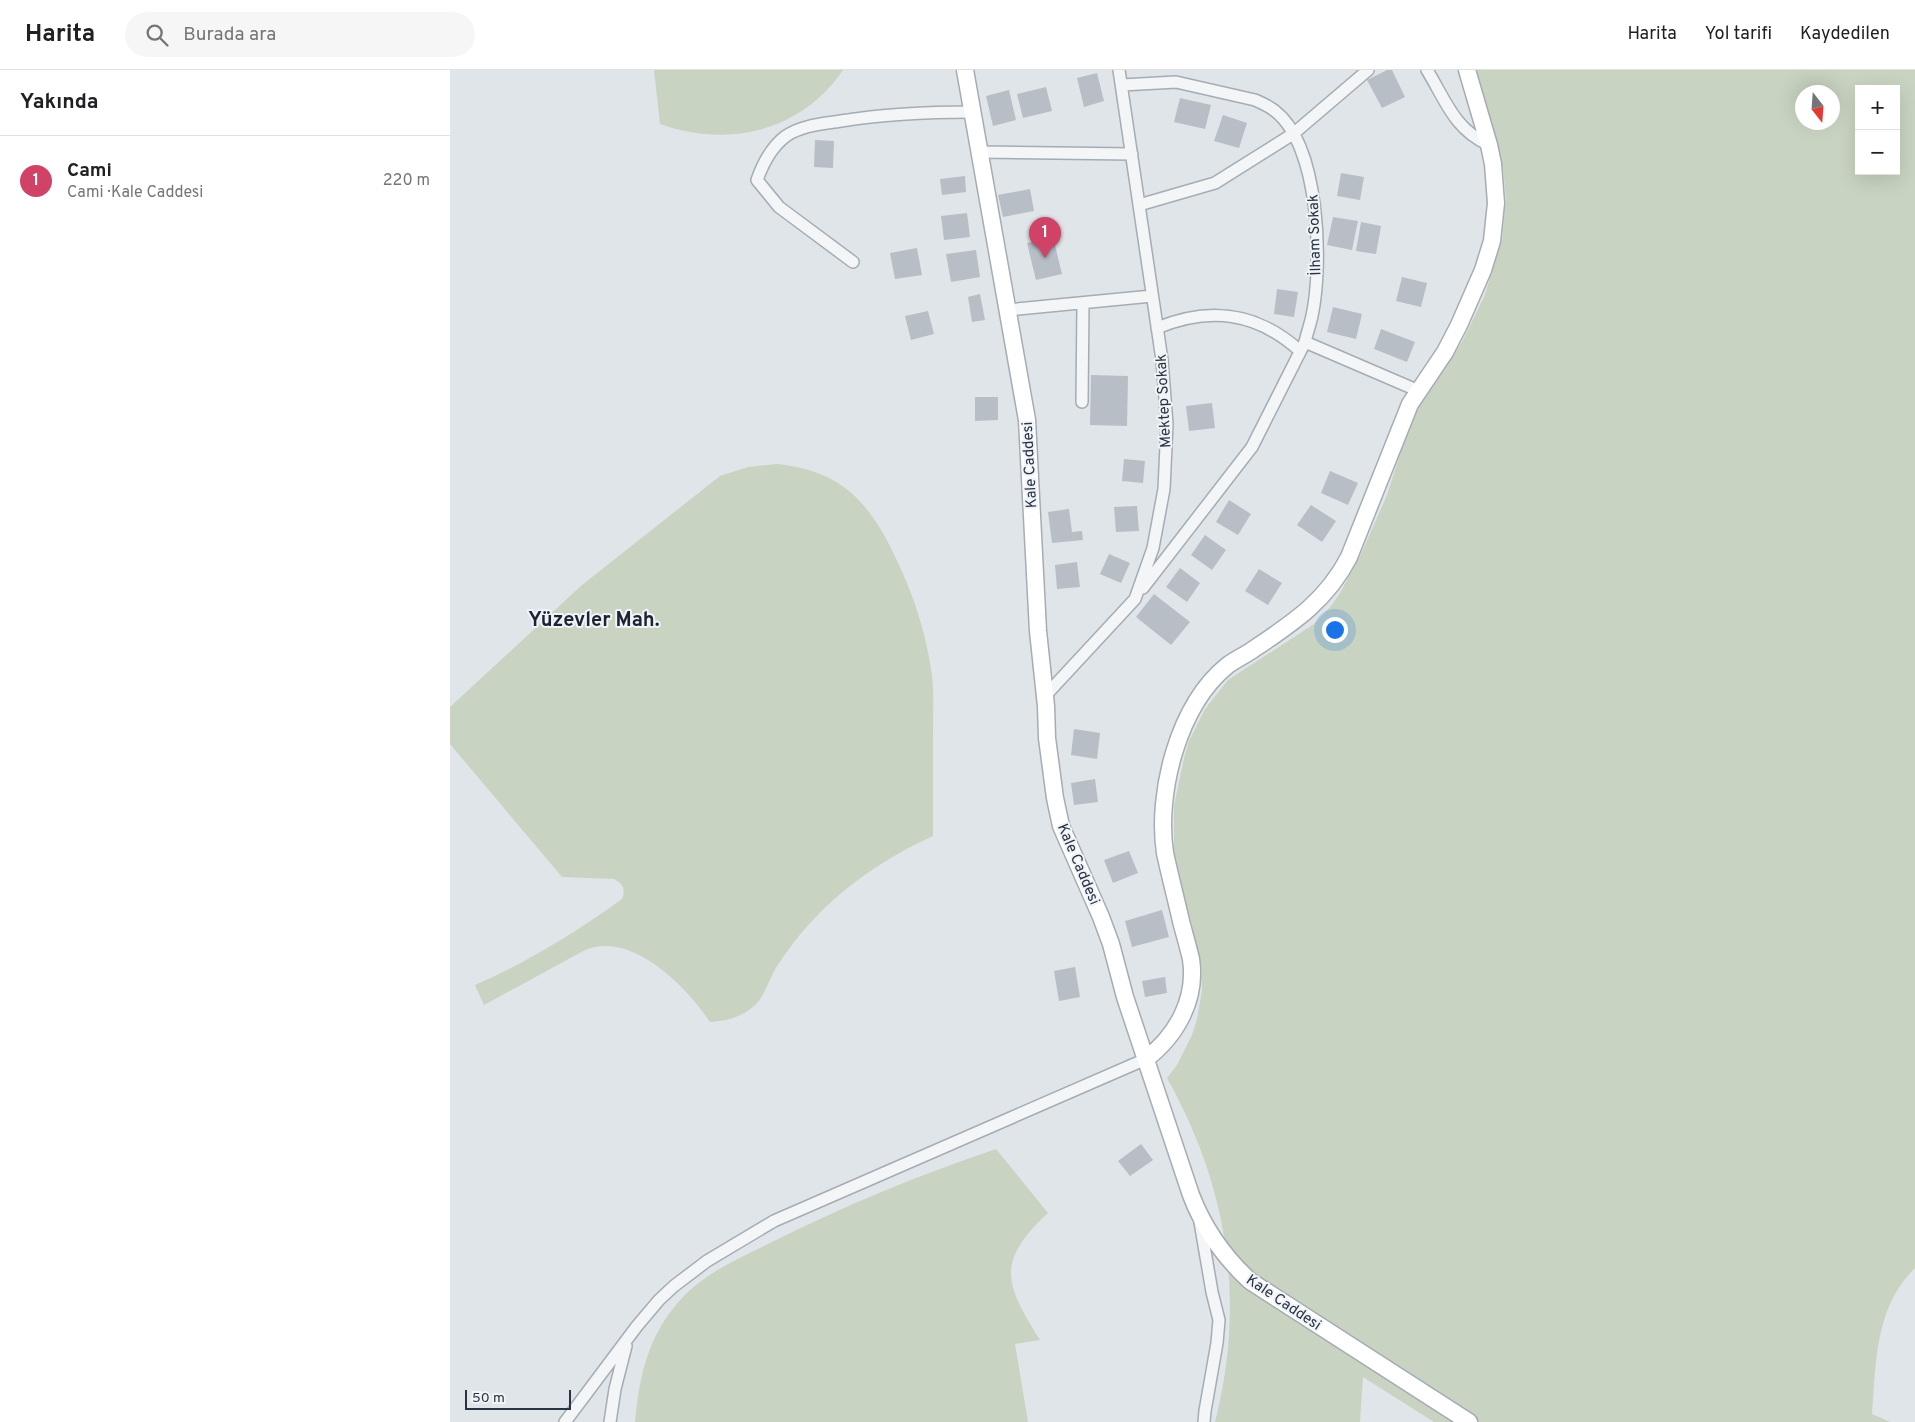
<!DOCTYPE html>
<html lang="tr">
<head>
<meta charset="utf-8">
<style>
  body { margin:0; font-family:Overpass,sans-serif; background:#f6f6f6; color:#202124 }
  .controls { position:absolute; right:15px; top:15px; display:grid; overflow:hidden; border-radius:0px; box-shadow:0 5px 20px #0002 }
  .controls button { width:45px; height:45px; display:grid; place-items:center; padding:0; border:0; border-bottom:1px solid #e0e0e0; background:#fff; color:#202124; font:25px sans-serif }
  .compass { position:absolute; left:1345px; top:15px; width:45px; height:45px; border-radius:50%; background:#fff; box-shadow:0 5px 20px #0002; rotate:163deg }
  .scale { position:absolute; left:15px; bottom:12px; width:106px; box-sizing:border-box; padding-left:5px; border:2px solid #283441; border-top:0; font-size:14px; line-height:18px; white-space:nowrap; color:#283441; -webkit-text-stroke:4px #f0f3f7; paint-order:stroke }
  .you { position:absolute; left:884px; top:559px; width:18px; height:18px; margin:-12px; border:4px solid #fff; border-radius:50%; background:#1a73e8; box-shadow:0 0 0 8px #1a73e833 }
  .badge { display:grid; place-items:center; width:32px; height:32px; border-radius:50%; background:#d04367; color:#fff; font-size:16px; font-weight:700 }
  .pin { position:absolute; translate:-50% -41px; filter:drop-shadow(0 1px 2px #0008) }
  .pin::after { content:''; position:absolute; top:26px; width:18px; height:15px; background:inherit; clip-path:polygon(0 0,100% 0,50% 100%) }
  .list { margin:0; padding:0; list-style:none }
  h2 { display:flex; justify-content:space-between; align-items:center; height:65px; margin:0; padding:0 20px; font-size:21px }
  h2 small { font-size:16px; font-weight:400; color:#757577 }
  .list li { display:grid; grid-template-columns:32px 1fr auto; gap:15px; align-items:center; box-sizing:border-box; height:90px; padding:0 20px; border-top:1px solid #e0e0e0 }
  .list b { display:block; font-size:19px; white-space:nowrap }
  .list p { margin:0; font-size:16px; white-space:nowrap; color:#757577 }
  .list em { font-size:16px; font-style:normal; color:#757577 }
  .icon { flex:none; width:28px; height:28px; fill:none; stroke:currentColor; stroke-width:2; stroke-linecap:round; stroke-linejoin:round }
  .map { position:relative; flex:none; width:1465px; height:1352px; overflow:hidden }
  header { display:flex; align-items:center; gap:30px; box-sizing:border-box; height:70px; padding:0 25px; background:#fff; border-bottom:1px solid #e0e0e0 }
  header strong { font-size:24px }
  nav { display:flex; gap:28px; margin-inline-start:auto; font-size:18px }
  .search { width:350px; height:45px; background:#f6f6f6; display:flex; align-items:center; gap:12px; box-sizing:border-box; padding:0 18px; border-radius:28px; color:#757577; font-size:19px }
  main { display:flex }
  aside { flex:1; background:#fff }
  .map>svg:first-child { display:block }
  .green { fill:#c8d3c1; fill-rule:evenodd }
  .building { fill:#b7bec6 }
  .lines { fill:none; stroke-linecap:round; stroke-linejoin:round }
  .street-casing { stroke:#a5acb3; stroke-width:14 }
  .secondary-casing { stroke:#a5acb3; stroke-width:19 }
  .street { stroke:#f3f5f7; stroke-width:11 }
  .secondary { stroke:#fff; stroke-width:16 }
  .labels { text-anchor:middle; stroke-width:4; stroke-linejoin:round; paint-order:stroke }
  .street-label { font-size:15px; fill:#283441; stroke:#f0f3f7 }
  .district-label { font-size:20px; font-weight:bold; fill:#1b2532; stroke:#f0f3f7 }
</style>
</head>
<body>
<header>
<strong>Harita</strong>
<div class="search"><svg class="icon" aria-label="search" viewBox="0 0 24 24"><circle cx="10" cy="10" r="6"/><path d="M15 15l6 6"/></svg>Burada ara</div>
<nav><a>Harita</a><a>Yol tarifi</a><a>Kaydedilen</a></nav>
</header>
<main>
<aside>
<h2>Yakında<small></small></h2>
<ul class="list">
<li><span class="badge">1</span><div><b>Cami</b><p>Cami · Kale Caddesi</p></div><em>220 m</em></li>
</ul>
</aside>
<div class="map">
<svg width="1465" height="1352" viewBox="0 0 1465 1352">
  <rect width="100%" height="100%" fill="#e0e5e9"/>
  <path class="green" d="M 204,0 L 393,0 C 351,62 278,78 210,54 Z
    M 1024,0 L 1465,0 L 1465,1198 C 1425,1237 1426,1292 1422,1344 L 1440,1352 L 984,1352 L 913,1307 L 910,1352 L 765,1352 C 796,1231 778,1117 717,1008 L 727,995 L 742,965 L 747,949 L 752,920 L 751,893 L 724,784 L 724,736 L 734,688 L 739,671 L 755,639 L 778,610 L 864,554 L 881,536 L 890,523 L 912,482 L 937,425 L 962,347 L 1012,272 L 1034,227 L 1052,170 L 1056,129 L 1053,98 ZM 1409,19 L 1446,19 L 1446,101 L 1409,101 ZM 1352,22 L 1382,22 L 1382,52 L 1352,52 Z
    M 327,394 C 397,401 423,438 450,497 C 466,532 477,568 482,606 C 484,626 483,647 483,667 C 483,700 483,733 483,766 C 424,793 374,830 336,883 C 331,890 325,898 322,906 C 316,916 314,927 305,935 C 292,947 277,951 260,952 C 236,916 182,861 135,880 L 34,935 L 25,915 C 78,892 126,862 172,829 C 176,820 173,813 164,809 L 112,807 L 0,674 L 0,637 L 132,515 L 270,406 L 298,397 Z
    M 546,1079 L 598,1143 C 545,1192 555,1214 590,1270 L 565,1274 L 578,1352 L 185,1352 C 189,1309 197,1270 225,1236 C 251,1204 286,1190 322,1172 C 394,1136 469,1105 546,1079 Z"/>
  <path class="building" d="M 937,0 L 942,0 L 955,27 L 932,38 L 917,10 Z
    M 647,3 L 654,31 L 634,37 L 627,8 Z
    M 596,17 L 602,41 L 573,48 L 567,24 Z
    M 559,20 L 566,50 L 543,56 L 536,26 Z
    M 730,28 L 761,35 L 755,59 L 724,52 Z
    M 773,45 L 797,53 L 789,78 L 764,71 Z
    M 365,70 L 384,71 L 383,98 L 364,97 Z
    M 891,103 L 914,107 L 910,130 L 887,126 Z
    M 515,106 L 516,122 L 492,125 L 490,109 Z
    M 580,119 L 584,141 L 553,147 L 548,125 Z
    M 517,143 L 520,167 L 494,170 L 491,146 Z
    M 883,147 L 908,151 L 902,180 L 877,175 Z
    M 911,152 L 931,156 L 926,184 L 906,181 Z
    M 603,167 L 612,204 L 586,210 L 577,173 Z
    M 467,178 L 472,205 L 445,209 L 440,183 Z
    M 526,180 L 530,207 L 501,212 L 496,184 Z
    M 952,207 L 977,213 L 971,237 L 946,231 Z
    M 827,219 L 848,222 L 844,247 L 824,244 Z
    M 530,224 L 535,250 L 522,252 L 518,227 Z
    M 883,237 L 912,244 L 906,269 L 877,262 Z
    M 478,241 L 484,264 L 461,270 L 455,246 Z
    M 931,259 L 965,272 L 957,292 L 924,279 Z
    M 641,305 L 678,306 L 677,356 L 640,355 Z
    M 525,327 L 548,327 L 548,350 L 525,351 Z
    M 762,333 L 765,358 L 739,361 L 736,336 Z
    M 674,389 L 695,391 L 693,413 L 672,411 Z
    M 880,401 L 908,413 L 898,435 L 871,423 Z
    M 779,430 L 801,444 L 788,465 L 766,452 Z
    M 861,435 L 886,451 L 872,472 L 847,455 Z
    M 687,436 L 689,461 L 666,462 L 664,437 Z
    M 619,439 L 622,462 L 632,461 L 633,470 L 602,473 L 598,442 Z
    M 755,465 L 776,480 L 762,500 L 741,485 Z
    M 659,484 L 680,493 L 671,513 L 650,504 Z
    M 627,492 L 630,517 L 607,519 L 605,495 Z
    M 730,498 L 750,513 L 737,532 L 716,517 Z
    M 809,499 L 832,513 L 818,535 L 795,521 Z
    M 704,524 L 740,552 L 721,575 L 686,547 Z
    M 624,659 L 650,663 L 647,689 L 621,685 Z
    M 645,709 L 648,732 L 624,735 L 621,713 Z
    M 679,781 L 688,803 L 663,813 L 654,790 Z
    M 712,840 L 719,867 L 682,877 L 675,851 Z
    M 625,897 L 630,927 L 609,931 L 604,901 Z
    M 715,907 L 717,923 L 695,927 L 692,911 Z
    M 691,1074 L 703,1090 L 680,1106 L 668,1091 Z"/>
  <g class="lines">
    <defs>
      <path id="street" d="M 977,0 C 996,31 1004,59 1039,75
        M 672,15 L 726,12 L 805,30 C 812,33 819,36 825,41 C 870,76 873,194 862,246 C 860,255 857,263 855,272 L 969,321
        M 529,82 L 682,84
        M 689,135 L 765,113 L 843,64 L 918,0
        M 403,192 L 329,137 L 307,110 C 313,93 321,77 336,66 C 352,55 373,54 391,51 C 435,44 478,42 522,42
        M 557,240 L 702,226
        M 707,258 C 760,236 807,242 850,281
        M 632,332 L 633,233
        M 693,518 L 802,377 L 855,272
        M 595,626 L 685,529 L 703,478 L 714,419 L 717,354 L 712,290 L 669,0
        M 750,1152 L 762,1222 L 769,1250 L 767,1273 L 755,1341 L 754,1352
        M 115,1352 L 187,1256 L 209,1230 L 224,1216 L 257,1191 L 324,1151 L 696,989
        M 160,1352 L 165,1319 L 176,1276"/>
      <path id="secondary" d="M 515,0 L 577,350 L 588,561 L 596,636 L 597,668 L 605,728 L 611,756 L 651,847 L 661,874 L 675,927 L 741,1125 C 754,1159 773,1186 800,1211 L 1019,1352
        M 696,989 C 727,965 747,929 741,889 C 738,876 734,863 731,851 C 726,829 720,806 715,783 C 706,723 728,635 778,595 C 785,590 793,586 801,581 C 841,554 876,532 899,487 L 960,334 L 995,282 L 1009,255 L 1033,200 L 1042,171 L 1046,133 L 1043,94 L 1039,75 L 1017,0"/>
    </defs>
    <use href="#street" class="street-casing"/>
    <use href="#secondary" class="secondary-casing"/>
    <use href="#street" class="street"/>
    <use href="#secondary" class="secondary"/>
  </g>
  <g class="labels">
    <g class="street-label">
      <text transform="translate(864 165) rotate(-92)" y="5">İlham Sokak</text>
      <text transform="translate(713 331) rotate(-93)" y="5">Mektep Sokak</text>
      <text transform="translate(579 395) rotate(-93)" y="5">Kale Caddesi</text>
      <text transform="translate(629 794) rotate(67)" y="5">Kale Caddesi</text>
      <text transform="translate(834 1232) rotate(34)" y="5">Kale Caddesi</text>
    </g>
    <g class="district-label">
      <text x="144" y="556">Yüzevler Mah.</text>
    </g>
  </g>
</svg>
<div class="controls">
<button>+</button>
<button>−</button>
</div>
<svg class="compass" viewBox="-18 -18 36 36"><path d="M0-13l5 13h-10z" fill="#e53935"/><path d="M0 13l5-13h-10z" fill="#757577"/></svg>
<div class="scale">50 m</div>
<div class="you"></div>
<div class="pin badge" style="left:595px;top:188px">1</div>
</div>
</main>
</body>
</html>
